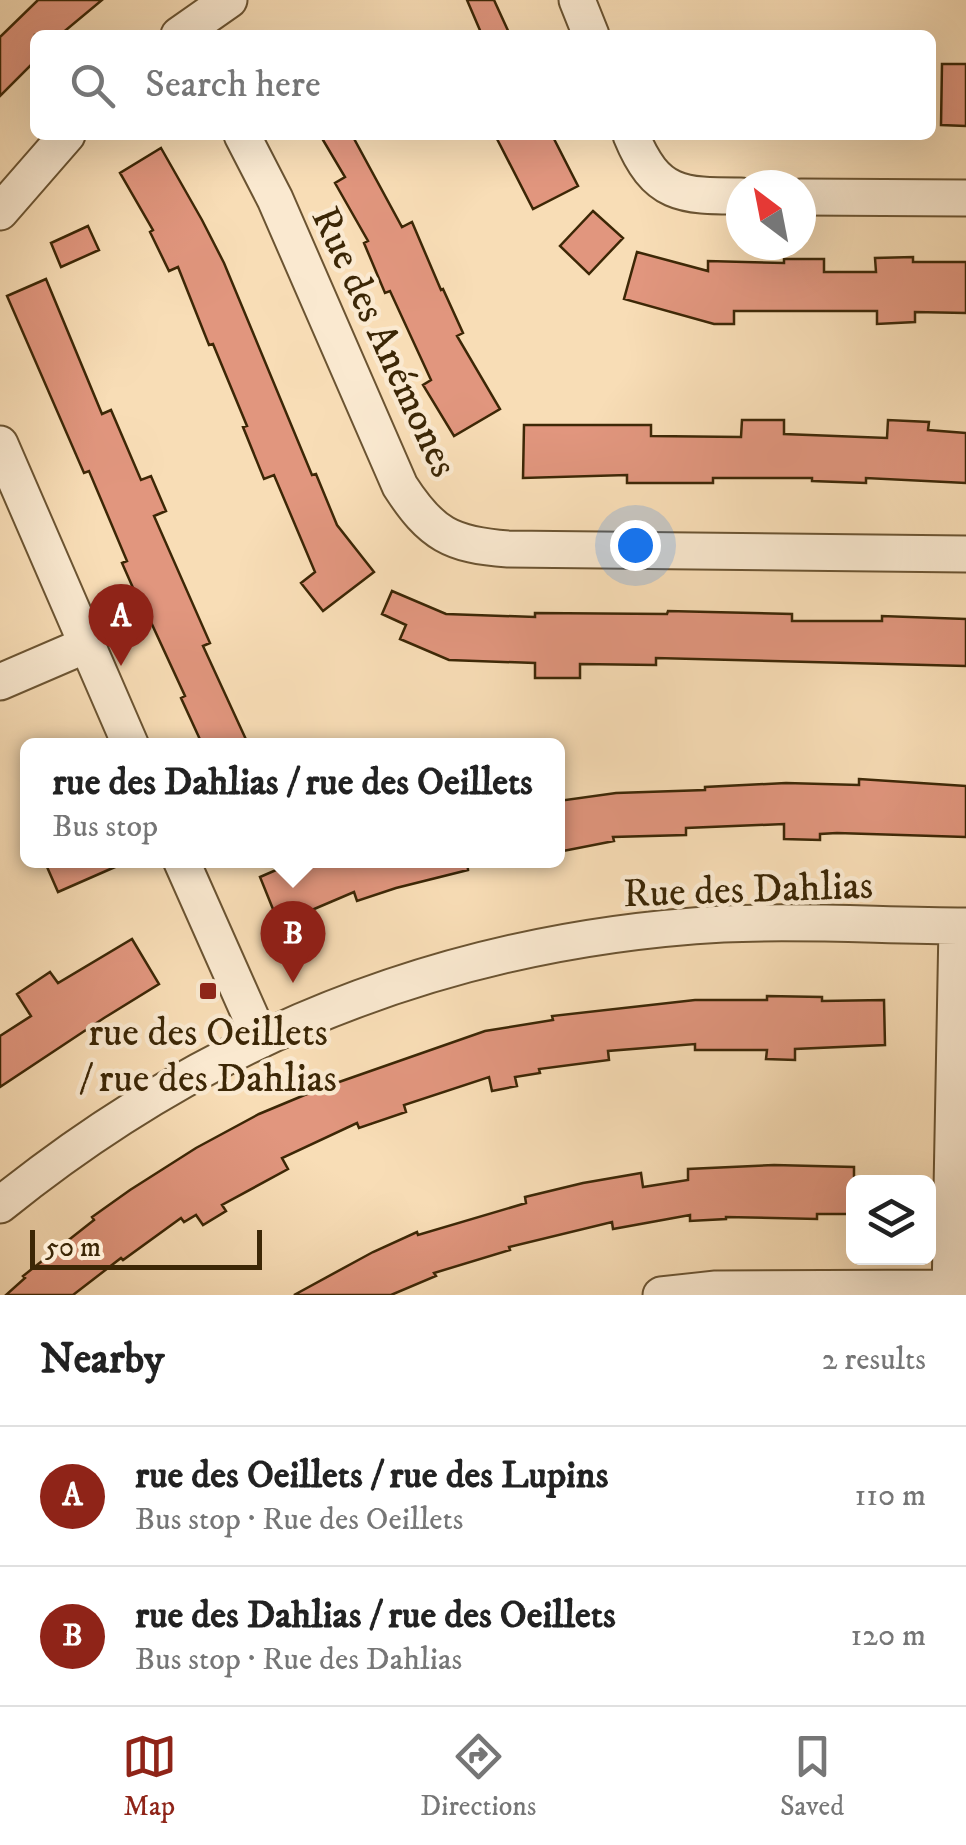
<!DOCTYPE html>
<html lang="en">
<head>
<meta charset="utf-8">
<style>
  body { margin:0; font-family:"IM FELL DW Pica",serif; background:#f6f6f6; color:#222 }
  .controls { position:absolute; right:30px; bottom:30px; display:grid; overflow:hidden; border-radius:15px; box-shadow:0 10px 40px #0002 }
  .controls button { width:90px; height:90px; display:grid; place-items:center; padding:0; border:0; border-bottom:2px solid #e0e0e0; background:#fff; color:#222; font:50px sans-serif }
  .compass { position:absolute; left:726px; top:170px; width:90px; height:90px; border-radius:50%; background:#fff; box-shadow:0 10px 40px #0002; rotate:328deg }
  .scale { position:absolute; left:30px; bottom:25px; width:232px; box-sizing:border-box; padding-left:10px; border:5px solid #3c2706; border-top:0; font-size:28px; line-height:35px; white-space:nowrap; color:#3c2706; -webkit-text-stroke:8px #fae9d0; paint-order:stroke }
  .you { position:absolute; left:635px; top:545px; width:35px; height:35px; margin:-25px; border:8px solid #fff; border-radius:50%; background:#1a73e8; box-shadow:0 0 0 15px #1a73e833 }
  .badge { display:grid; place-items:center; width:65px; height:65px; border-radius:50%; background:#8f2418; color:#fff; font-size:32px; font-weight:700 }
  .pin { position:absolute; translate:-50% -82px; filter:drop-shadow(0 2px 5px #0008) }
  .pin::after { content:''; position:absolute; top:52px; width:35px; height:30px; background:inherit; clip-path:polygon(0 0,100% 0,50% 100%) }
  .popup { position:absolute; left:20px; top:738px; width:545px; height:130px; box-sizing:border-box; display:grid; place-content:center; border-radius:15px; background:#fff; filter:drop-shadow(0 2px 8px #0005); font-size:32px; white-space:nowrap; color:#767676 }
  .popup b { font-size:38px; color:#222 }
  .popup::after { content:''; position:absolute; left:50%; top:100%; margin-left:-20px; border:20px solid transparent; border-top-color:#fff }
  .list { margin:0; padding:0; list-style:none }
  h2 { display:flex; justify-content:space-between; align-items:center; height:130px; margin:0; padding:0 40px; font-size:42px }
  h2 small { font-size:32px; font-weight:400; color:#767676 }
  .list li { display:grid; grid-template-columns:65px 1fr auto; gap:30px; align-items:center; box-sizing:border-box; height:140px; padding:0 40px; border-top:2px solid #e0e0e0 }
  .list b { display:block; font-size:38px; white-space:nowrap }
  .list p { margin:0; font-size:32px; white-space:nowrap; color:#767676 }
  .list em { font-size:32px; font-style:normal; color:#767676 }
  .icon { flex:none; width:55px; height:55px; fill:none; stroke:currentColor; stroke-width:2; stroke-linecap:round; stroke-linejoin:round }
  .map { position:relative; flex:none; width:966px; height:1295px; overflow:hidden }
  .search { position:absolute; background:#fff; box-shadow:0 10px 40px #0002; left:30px; right:30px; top:30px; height:110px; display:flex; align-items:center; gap:25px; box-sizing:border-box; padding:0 35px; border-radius:15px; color:#767676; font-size:38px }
  .sheet { height:410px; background:#fff }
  nav { display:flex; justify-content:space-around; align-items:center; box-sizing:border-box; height:140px; border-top:2px solid #e0e0e0; background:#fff; font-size:28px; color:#767676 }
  nav a { display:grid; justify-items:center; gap:5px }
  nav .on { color:#8f2418 }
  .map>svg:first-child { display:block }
  .building { fill:#e1967e; stroke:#3c2706; stroke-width:2.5 }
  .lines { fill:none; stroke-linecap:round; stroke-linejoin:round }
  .minor-casing { stroke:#6b5432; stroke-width:39 }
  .minor { stroke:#fae9d0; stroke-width:35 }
  .poi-dot { fill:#8f2418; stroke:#fae9d0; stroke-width:4 }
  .labels { text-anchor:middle; stroke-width:9; stroke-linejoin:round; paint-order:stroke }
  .street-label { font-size:40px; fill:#3c2706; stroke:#fae9d0 }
  .poi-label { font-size:40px; fill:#3c2706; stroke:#fae9d0 }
</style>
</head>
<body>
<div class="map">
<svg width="966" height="1295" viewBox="0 0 966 1295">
  <rect width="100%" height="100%" fill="#f8ddb6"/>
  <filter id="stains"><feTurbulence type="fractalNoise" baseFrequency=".002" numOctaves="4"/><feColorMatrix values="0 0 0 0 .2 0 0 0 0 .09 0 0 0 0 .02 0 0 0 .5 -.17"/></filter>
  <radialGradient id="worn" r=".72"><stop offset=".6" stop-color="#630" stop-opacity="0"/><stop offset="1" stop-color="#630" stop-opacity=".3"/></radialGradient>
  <path class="building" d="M 38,0 L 102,0 L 60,35 L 35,35 L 35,61 L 0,96 L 0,37 Z
    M 467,0 L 494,0 L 510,35 L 482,35 Z
    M 942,64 L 966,64 L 966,126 L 941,125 Z
    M 320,135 L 352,135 L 402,227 L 412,222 L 441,290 L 443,289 L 463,333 L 457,336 L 500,409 L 454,436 L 423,385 L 431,380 L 390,291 L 385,293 L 364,243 L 368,241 L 335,183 L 345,177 Z
    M 495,135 L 552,135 L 578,186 L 533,209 Z
    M 161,148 L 202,220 L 224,263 L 312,475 L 316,474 L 337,525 L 374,572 L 323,611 L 301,583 L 315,572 L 274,475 L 264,479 L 243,427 L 247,426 L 213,344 L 209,345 L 178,267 L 169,271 L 150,232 L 153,230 L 120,173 Z
    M 593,211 L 623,238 L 589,274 L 560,246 Z
    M 88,226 L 99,250 L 61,267 L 51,243 Z
    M 637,252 L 708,271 L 708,261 L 784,263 L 784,259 L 824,259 L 824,272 L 876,272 L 875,258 L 913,257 L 913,262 L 966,262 L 966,313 L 915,312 L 915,322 L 877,324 L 877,311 L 734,311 L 734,324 L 714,324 L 624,299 Z
    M 46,279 L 102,414 L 111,410 L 141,480 L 151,476 L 166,511 L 154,516 L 210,643 L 203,646 L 249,746 L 203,746 L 181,698 L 185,696 L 143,605 L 141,606 L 122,563 L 127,561 L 89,471 L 84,473 L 7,296 Z
    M 742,420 L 784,420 L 784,434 L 887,438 L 888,420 L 929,422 L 928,430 L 966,433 L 966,483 L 866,478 L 866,483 L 812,481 L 812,478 L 713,478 L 713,483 L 627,483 L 627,475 L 523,478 L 524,425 L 651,425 L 651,436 L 741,437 Z
    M 392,591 L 446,614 L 535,617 L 535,613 L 667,614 L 668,611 L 792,614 L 792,621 L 882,621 L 882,616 L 966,619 L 966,666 L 656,658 L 656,665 L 580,664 L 580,678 L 535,678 L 535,663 L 449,660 L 400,639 L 406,625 L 382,614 Z
    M 859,779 L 966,786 L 966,837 L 837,833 L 820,834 L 820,840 L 784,839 L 784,824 L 686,828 L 686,835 L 613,837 L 614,841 L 558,852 L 558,801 L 616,793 L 705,790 L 705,787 L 786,783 L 859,785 Z
    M 44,860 L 131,860 L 58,892 Z
    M 299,860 L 467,860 L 468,870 L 396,888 L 357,901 L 354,892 L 279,924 L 260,877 Z
    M 132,939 L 159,984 L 104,1018 L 0,1087 L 0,1036 L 31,1016 L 17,994 L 50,972 L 58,983 Z
    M 767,996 L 822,997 L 822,1001 L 884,1000 L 885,1045 L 795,1049 L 795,1060 L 766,1059 L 767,1050 L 695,1050 L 695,1044 L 608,1051 L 609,1060 L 539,1069 L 540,1073 L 515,1077 L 517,1086 L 492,1091 L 489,1077 L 404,1105 L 406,1112 L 359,1128 L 357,1123 L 282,1158 L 288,1169 L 222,1205 L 226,1211 L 203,1225 L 196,1215 L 184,1222 L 181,1218 L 123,1260 L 121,1258 L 73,1295 L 6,1295 L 25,1278 L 23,1276 L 94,1220 L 92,1217 L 130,1190 L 196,1148 L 259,1114 L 319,1089 L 485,1031 L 553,1020 L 552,1016 L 695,1000 L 767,1000 Z
    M 774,1165 L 854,1167 L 854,1214 L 817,1214 L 817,1219 L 726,1217 L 726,1219 L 690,1221 L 690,1215 L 613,1229 L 612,1222 L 509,1247 L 510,1250 L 434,1273 L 436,1276 L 391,1295 L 294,1295 L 373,1252 L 417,1232 L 418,1235 L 526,1203 L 525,1197 L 583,1183 L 641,1173 L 643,1187 L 688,1180 L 688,1169 Z"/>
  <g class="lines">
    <defs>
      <path id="minor" d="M 577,0 L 591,35
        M 179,35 L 229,0
        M 242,135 L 275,199 L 400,486 C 431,534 451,545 508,549 L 966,554
        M 631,135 C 656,196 681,196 741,196
        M 801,197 L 966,198
        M 0,212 L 67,135
        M 0,444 L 131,746
        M 0,682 L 86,645
        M 181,860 L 261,1040
        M 0,1205 C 210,1035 452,939 723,924 C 804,920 885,926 966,926
        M 661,1295 L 716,1289 L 950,1288
        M 950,1295 L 957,926"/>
    </defs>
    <use href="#minor" class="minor-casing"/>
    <use href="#minor" class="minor"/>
  </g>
  <rect class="poi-dot" x="198" y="981" width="20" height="20" rx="5"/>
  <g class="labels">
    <g class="street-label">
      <text transform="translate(386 341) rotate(65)" y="14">Rue des Anémones</text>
      <text transform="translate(748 888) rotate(-2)" y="14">Rue des Dahlias</text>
    </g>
    <g class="poi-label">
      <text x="208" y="1045">rue des Oeillets<tspan x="208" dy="46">/ rue des Dahlias</tspan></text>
    </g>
  </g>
  <rect width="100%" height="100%" filter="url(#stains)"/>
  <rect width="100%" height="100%" fill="url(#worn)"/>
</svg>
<div class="controls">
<button><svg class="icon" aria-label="layers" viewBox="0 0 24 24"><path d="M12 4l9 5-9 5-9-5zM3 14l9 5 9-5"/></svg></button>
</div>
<svg class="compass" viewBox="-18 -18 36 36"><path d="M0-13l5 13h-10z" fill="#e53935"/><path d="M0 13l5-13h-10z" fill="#767676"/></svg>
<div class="scale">50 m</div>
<div class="you"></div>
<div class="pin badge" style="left:121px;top:666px">A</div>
<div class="pin badge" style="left:293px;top:983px">B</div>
<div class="popup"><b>rue des Dahlias / rue des Oeillets</b>Bus stop</div>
<div class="search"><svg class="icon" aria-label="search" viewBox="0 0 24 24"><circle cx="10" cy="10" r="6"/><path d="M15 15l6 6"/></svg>Search here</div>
</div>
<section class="sheet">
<h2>Nearby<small>2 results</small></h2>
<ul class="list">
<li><span class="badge">A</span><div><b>rue des Oeillets / rue des Lupins</b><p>Bus stop · Rue des Oeillets</p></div><em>110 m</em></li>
<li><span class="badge">B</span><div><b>rue des Dahlias / rue des Oeillets</b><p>Bus stop · Rue des Dahlias</p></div><em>120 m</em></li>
</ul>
</section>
<nav>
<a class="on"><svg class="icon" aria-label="map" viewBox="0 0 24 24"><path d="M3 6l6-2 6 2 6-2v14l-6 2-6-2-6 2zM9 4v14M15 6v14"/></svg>Map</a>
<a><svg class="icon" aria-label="directions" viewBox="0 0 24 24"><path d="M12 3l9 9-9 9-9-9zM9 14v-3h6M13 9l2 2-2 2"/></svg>Directions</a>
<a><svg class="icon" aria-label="saved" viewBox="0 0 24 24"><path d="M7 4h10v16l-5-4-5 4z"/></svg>Saved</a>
</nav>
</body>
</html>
